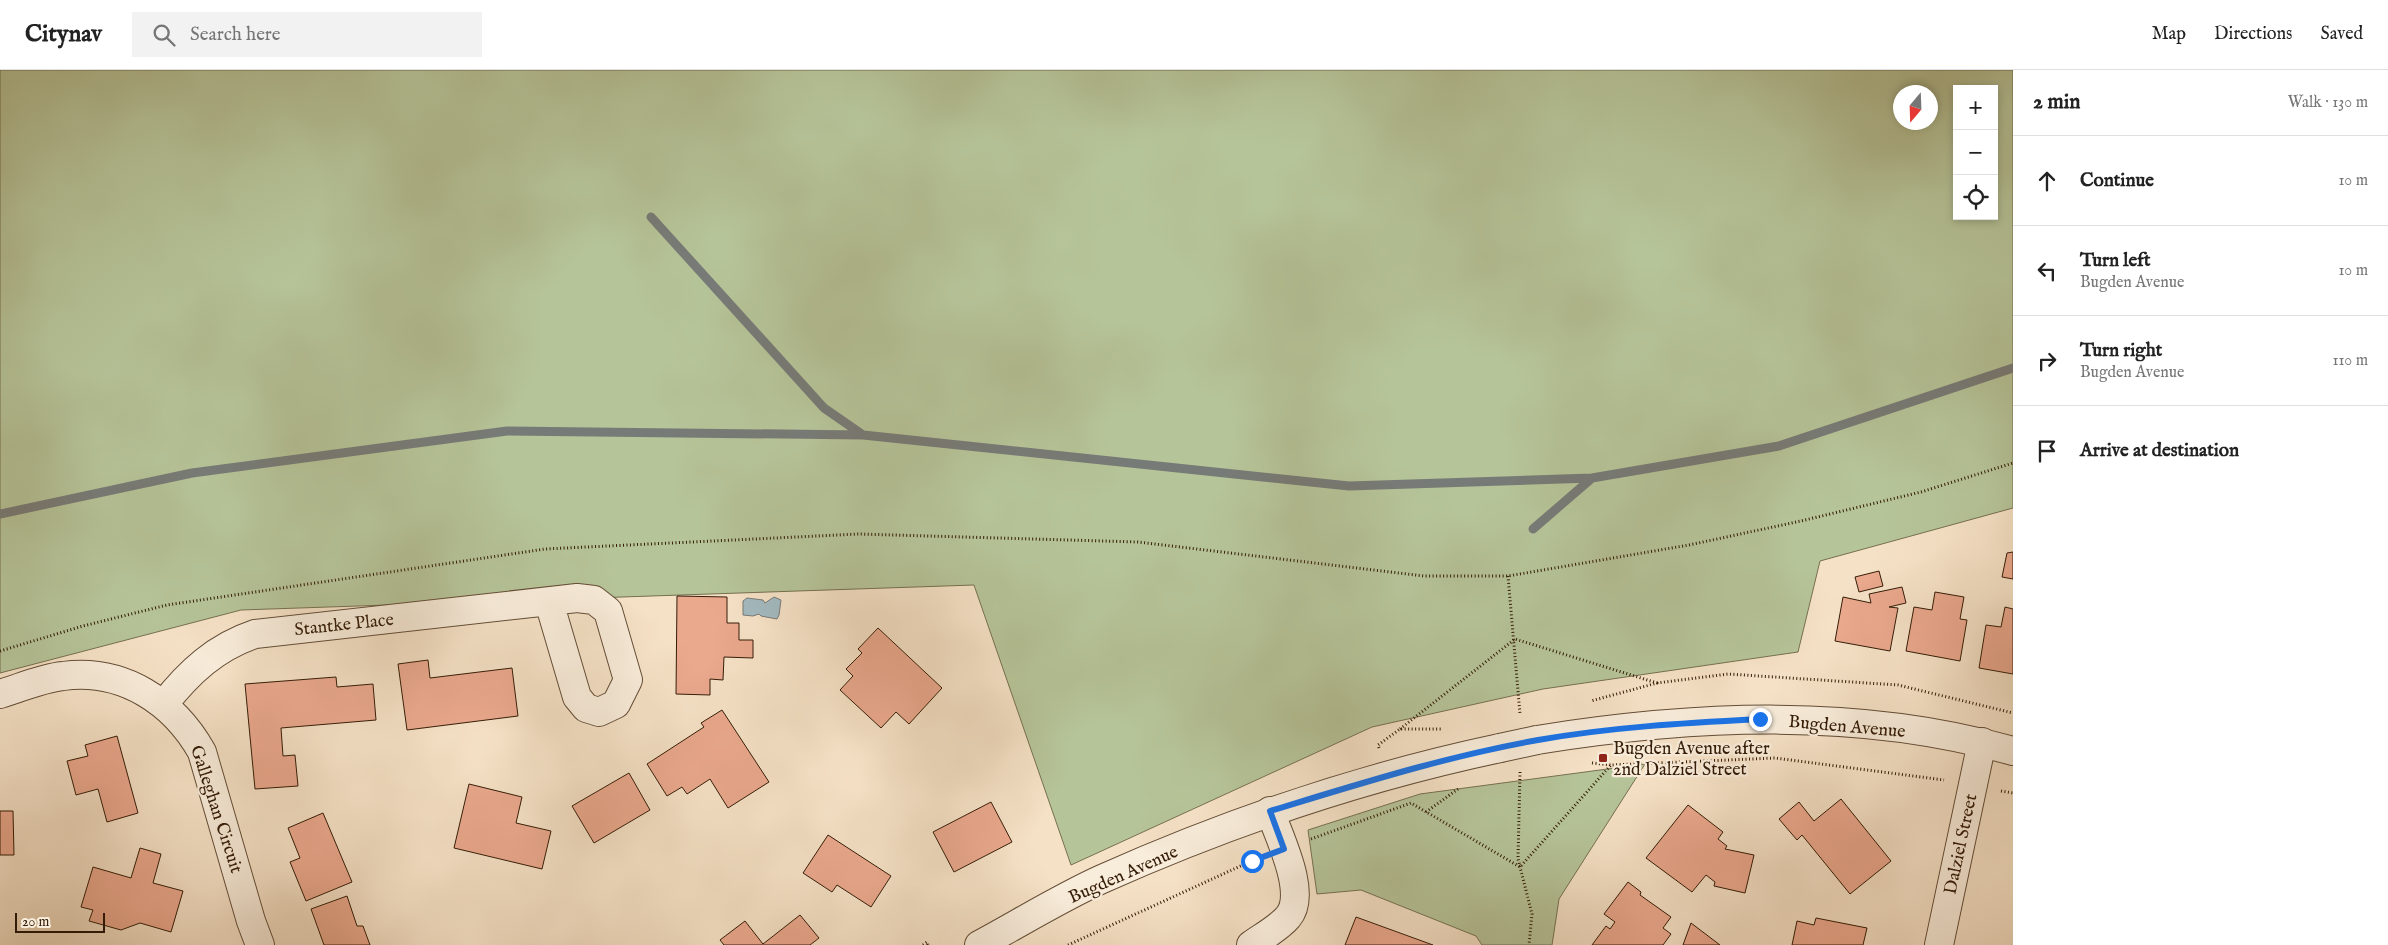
<!DOCTYPE html>
<html lang="en">
<head>
<meta charset="utf-8">
<style>
  body { margin:0; font-family:"IM FELL English",serif; background:#f2f2f2; color:#222 }
  .controls { position:absolute; right:15px; top:15px; display:grid; overflow:hidden; border-radius:0px; box-shadow:0 2px 8px #0003 }
  .controls button { width:45px; height:45px; display:grid; place-items:center; padding:0; border:0; border-bottom:1px solid #e0e0e0; background:#fff; color:#222; font:25px sans-serif }
  .compass { position:absolute; left:1893px; top:15px; width:45px; height:45px; border-radius:50%; background:#fff; box-shadow:0 2px 8px #0003; rotate:199deg }
  .scale { position:absolute; left:15px; bottom:12px; width:90px; box-sizing:border-box; padding-left:5px; border:2px solid #341c07; border-top:0; font-size:14px; line-height:18px; white-space:nowrap; color:#341c07; -webkit-text-stroke:4px #f8ecda; paint-order:stroke }
  .stop { position:absolute; width:15px; height:15px; margin:-11px; border:4px solid #1a73e8; border-radius:50%; background:#fff }
  .stop.end { background:#1a73e8; border-color:#fff; box-shadow:0 1px 5px #0008 }
  .list { margin:0; padding:0; list-style:none }
  h2 { display:flex; justify-content:space-between; align-items:center; height:65px; margin:0; padding:0 20px; font-size:21px }
  h2 small { font-size:16px; font-weight:400; color:#767676 }
  .list li { display:grid; grid-template-columns:32px 1fr auto; gap:15px; align-items:center; box-sizing:border-box; height:90px; padding:0 20px; border-top:1px solid #e0e0e0 }
  .list b { display:block; font-size:19px; white-space:nowrap }
  .list p { margin:0; font-size:16px; white-space:nowrap; color:#767676 }
  .list em { font-size:16px; font-style:normal; color:#767676 }
  .icon { flex:none; width:28px; height:28px; fill:none; stroke:currentColor; stroke-width:2; stroke-linecap:round; stroke-linejoin:round }
  .map { position:relative; flex:none; width:2013px; height:875px; overflow:hidden }
  header { display:flex; align-items:center; gap:30px; box-sizing:border-box; height:70px; padding:0 25px; background:#fff; border-bottom:1px solid #e0e0e0 }
  header strong { font-size:24px }
  nav { display:flex; gap:28px; margin-inline-start:auto; font-size:18px }
  .search { width:350px; height:45px; background:#f2f2f2; display:flex; align-items:center; gap:12px; box-sizing:border-box; padding:0 18px; border-radius:0px; color:#767676; font-size:19px }
  main { display:flex }
  aside { flex:1; background:#fff }
  .map>svg:first-child { display:block }
  .green { fill:#b6c499; stroke:#757050; fill-rule:evenodd }
  .water { fill:#a3bac1; stroke:#777b77 }
  .lines { fill:none; stroke-linecap:round; stroke-linejoin:round }
  .stream { stroke:#777b77; stroke-width:9 }
  .building { fill:#eaa88d; stroke:#341c07 }
  .minor-casing { stroke:#644d37; stroke-width:30 }
  .tertiary-casing { stroke:#644d37; stroke-width:30 }
  .path { stroke:#341c07; stroke-width:3; stroke-dasharray:1 2.5; stroke-linecap:butt }
  .minor { stroke:#f8ecda; stroke-width:28 }
  .tertiary { stroke:#f8ecda; stroke-width:28 }
  .tertiary-bridge-casing { stroke:#644d37; stroke-width:30; stroke-linecap:butt }
  .tertiary-bridge { stroke:#f8ecda; stroke-width:28 }
  .route { stroke:#1a73e8; stroke-width:6 }
  .poi-dot { fill:#8f2418; stroke:#f8ecda; stroke-width:2 }
  .labels { text-anchor:middle; stroke-width:4.5; stroke-linejoin:round; paint-order:stroke }
  .street-label { font-size:18px; fill:#341c07; stroke:#f8ecda }
  .poi-label { font-size:18px; fill:#341c07; stroke:#f8ecda; text-anchor:start }
</style>
</head>
<body>
<header>
<strong>Citynav</strong>
<div class="search"><svg class="icon" aria-label="search" viewBox="0 0 24 24"><circle cx="10" cy="10" r="6"/><path d="M15 15l6 6"/></svg>Search here</div>
<nav><a>Map</a><a>Directions</a><a>Saved</a></nav>
</header>
<main>
<div class="map">
<svg width="2013" height="875" viewBox="0 0 2013 875">
  <rect width="100%" height="100%" fill="#f5e1c6"/>
  <filter id="stains"><feTurbulence type="fractalNoise" baseFrequency=".004" numOctaves="4"/><feColorMatrix values="0 0 0 0 .2 0 0 0 0 .09 0 0 0 0 .02 0 0 0 .5 -.17"/></filter>
  <radialGradient id="worn" r=".72"><stop offset=".6" stop-color="#630" stop-opacity="0"/><stop offset="1" stop-color="#630" stop-opacity=".3"/></radialGradient>
  <path class="green" d="M 0,0 L 2013,0 L 2013,438 L 1820,491 L 1798,582 L 1543,619 L 1372,657 L 1071,795 L 974,515 L 241,540 L 0,603 ZM 1957,19 L 1994,19 L 1994,146 L 1957,146 ZM 1900,22 L 1930,22 L 1930,52 L 1900,52 Z
    M 1645,694 L 1559,829 L 1552,875 L 1482,875 L 1476,866 L 1361,820 L 1317,824 L 1308,760 L 1420,724 Z"/>
  <path class="water" d="M 774,527 L 781,530 L 779,545 L 777,549 L 761,546 L 759,544 L 753,546 L 743,545 L 743,531 L 747,528 L 763,530 L 765,533 Z"/>
  <g class="lines">
    <path class="stream" d="M 651,147 L 824,338 L 863,365
      M 0,444 L 192,403 L 507,361 L 863,365 L 1349,416 L 1592,408 L 1779,376 L 2013,298
      M 1533,459 L 1592,408"/>
  </g>
  <path class="building" d="M 2013,482 L 2013,509 L 2002,507 L 2007,483 Z
    M 1879,501 L 1883,516 L 1859,522 L 1855,507 Z
    M 1902,517 L 1906,533 L 1889,537 L 1898,538 L 1890,581 L 1835,571 L 1843,527 L 1871,533 L 1869,524 Z
    M 1935,522 L 1964,527 L 1960,549 L 1967,550 L 1960,591 L 1906,581 L 1914,537 L 1932,540 Z
    M 677,526 L 727,527 L 727,553 L 739,553 L 739,570 L 753,570 L 753,588 L 724,587 L 723,610 L 710,609 L 710,625 L 676,624 Z
    M 2005,537 L 2013,539 L 2013,604 L 1979,598 L 1986,555 L 2001,557 Z
    M 878,558 L 942,618 L 909,654 L 896,642 L 881,658 L 840,620 L 853,606 L 846,599 L 862,583 L 858,579 Z
    M 428,590 L 430,608 L 512,598 L 518,646 L 407,660 L 398,594 Z
    M 336,607 L 337,617 L 373,614 L 376,650 L 281,658 L 283,686 L 295,685 L 298,716 L 255,719 L 245,614 Z
    M 722,640 L 769,712 L 728,738 L 710,709 L 687,724 L 682,717 L 667,726 L 647,694 L 704,657 L 701,653 Z
    M 117,666 L 138,743 L 107,752 L 98,719 L 76,725 L 67,691 L 88,686 L 85,675 Z
    M 629,703 L 650,740 L 594,773 L 572,736 Z
    M 469,714 L 522,727 L 516,753 L 551,761 L 542,799 L 454,778 Z
    M 1841,729 L 1891,791 L 1850,824 L 1802,765 L 1797,770 L 1779,749 L 1799,732 L 1814,751 Z
    M 991,732 L 1012,772 L 954,802 L 933,762 Z
    M 1688,735 L 1723,762 L 1718,769 L 1727,776 L 1725,779 L 1754,785 L 1745,823 L 1714,816 L 1715,812 L 1706,805 L 1692,822 L 1646,788 Z
    M 0,741 L 13,741 L 14,785 L 0,785 Z
    M 323,743 L 352,812 L 306,831 L 290,792 L 300,788 L 288,758 Z
    M 828,765 L 891,806 L 871,837 L 837,815 L 832,822 L 803,803 Z
    M 140,778 L 161,784 L 153,813 L 183,821 L 171,862 L 140,853 L 121,860 L 89,851 L 93,840 L 81,837 L 93,797 L 131,808 Z
    M 1628,812 L 1641,822 L 1640,825 L 1671,847 L 1663,858 L 1671,864 L 1663,875 L 1592,875 L 1606,856 L 1610,859 L 1615,852 L 1604,844 Z
    M 347,826 L 357,856 L 363,856 L 370,875 L 324,875 L 311,839 Z
    M 800,845 L 819,868 L 810,875 L 724,875 L 720,870 L 745,851 L 763,874 Z
    M 1356,847 L 1433,875 L 1345,875 Z
    M 1816,848 L 1867,858 L 1863,875 L 1792,875 L 1797,851 L 1814,855 Z
    M 1691,853 L 1720,875 L 1683,875 Z"/>
  <g class="lines">
    <defs>
      <path id="minor" d="M 0,624 C 20,618 42,608 63,606 C 123,598 174,632 202,682 L 251,851 L 260,875
        M 164,634 C 189,602 216,577 255,564 L 577,528 L 594,530 L 608,541 L 628,610 L 616,634 L 599,642 L 586,638 L 577,627 L 549,532
        M 1251,875 C 1262,867 1279,858 1288,847 C 1308,824 1279,767 1270,741
        M 1939,875 L 1982,672"/>
      <path id="tertiary" d="M 1537,670 C 1693,645 1859,637 2013,681
        M 979,875 C 1020,853 1060,828 1102,809 C 1230,752 1363,707 1500,678"/>
    </defs>
    <use href="#minor" class="minor-casing"/>
    <use href="#tertiary" class="tertiary-casing"/>
    <path class="path" d="M 1508,506 L 1520,644
      M 0,581 L 83,556 L 167,535 L 545,479 L 859,464 L 1138,472 L 1424,506 L 1508,506 L 1689,475 L 1801,451 L 1921,422 L 2013,393
      M 1657,613 L 1728,604 L 1898,615 L 2013,643
      M 1400,659 L 1515,569 L 1657,613 L 1591,631
      M 1379,678 L 1378,675 L 1400,659 L 1443,659
      M 1592,693 L 1611,695
      M 1520,702 L 1518,789 L 1532,844 L 1529,875
      M 2001,721 L 2013,723
      M 1426,742 L 1458,719
      M 1311,769 L 1411,733 L 1520,797 L 1611,695 L 1775,688 L 1944,710
      M 923,875 L 927,872 L 928,875
      M 1068,875 L 1258,788"/>
    <use href="#minor" class="minor"/>
    <use href="#tertiary" class="tertiary"/>
    <defs>
      <path id="tertiary-bridge" d="M 1500,678 L 1537,670"/>
    </defs>
    <use href="#tertiary-bridge" class="tertiary-bridge-casing"/>
    <use href="#tertiary-bridge" class="tertiary-bridge"/>
  </g>
  <g class="lines">
    <path class="route" d="M 1252,791 L 1284,779 L 1270,741 C 1359,714 1447,686 1538,670 C 1612,657 1685,653 1760,649"/>
  </g>
  <rect class="poi-dot" x="1598" y="683" width="10" height="10" rx="2.5"/>
  <g class="labels">
    <g class="street-label">
      <text transform="translate(344 554) rotate(-6)" y="6">Stantke Place</text>
      <text transform="translate(1847 656) rotate(5)" y="6">Bugden Avenue</text>
      <text transform="translate(217 739) rotate(72)" y="6">Galleghan Circuit</text>
      <text transform="translate(1960 774) rotate(-78)" y="6">Dalziel Street</text>
      <text transform="translate(1123 804) rotate(-24)" y="6">Bugden Avenue</text>
    </g>
    <g class="poi-label">
      <text x="1613" y="684">Bugden Avenue after<tspan x="1613" dy="21">2nd Dalziel Street</tspan></text>
    </g>
  </g>
  <rect width="100%" height="100%" filter="url(#stains)"/>
  <rect width="100%" height="100%" fill="url(#worn)"/>
</svg>
<div class="controls">
<button>+</button>
<button>−</button>
<button><svg class="icon" aria-label="locate" viewBox="0 0 24 24"><circle cx="12" cy="12" r="6"/><path d="M12 2v4M12 18v4M2 12h4M18 12h4"/></svg></button>
</div>
<svg class="compass" viewBox="-18 -18 36 36"><path d="M0-13l5 13h-10z" fill="#e53935"/><path d="M0 13l5-13h-10z" fill="#767676"/></svg>
<div class="scale">20 m</div>
<div class="stop" style="left:1252px;top:791px"></div>
<div class="stop end" style="left:1760px;top:649px"></div>
</div>
<aside>
<h2>2 min<small>Walk · 130 m</small></h2>
<ul class="list">
<li><svg class="icon" aria-label="ahead" viewBox="0 0 24 24"><path d="M12 20V5M6 11l6-6 6 6"/></svg><div><b>Continue</b></div><em>10 m</em></li>
<li><svg class="icon" aria-label="left" viewBox="0 0 24 24"><path d="M17 20v-9H6M10 6l-5 5 5 5"/></svg><div><b>Turn left</b><p>Bugden Avenue</p></div><em>10 m</em></li>
<li><svg class="icon" aria-label="right" viewBox="0 0 24 24"><path d="M7 20v-9h11M14 6l5 5-5 5"/></svg><div><b>Turn right</b><p>Bugden Avenue</p></div><em>110 m</em></li>
<li><svg class="icon" aria-label="arrive" viewBox="0 0 24 24"><path d="M6 21V4h12l-3 4 3 4H6"/></svg><div><b>Arrive at destination</b></div></li>
</ul>
</aside>
</main>
</body>
</html>
